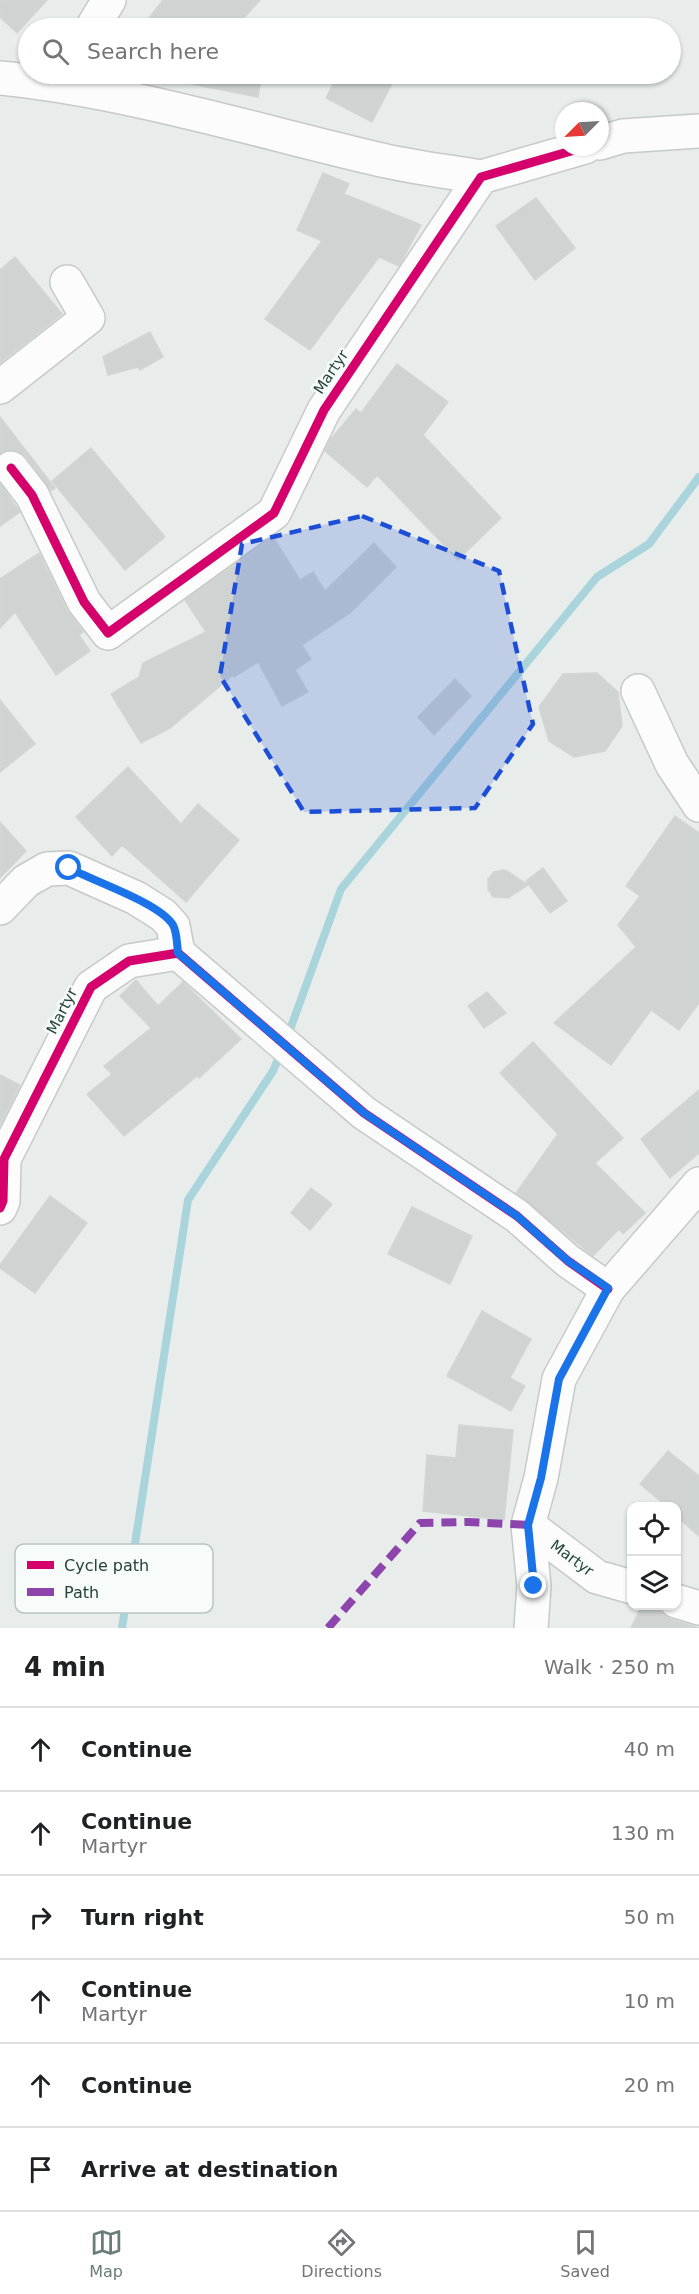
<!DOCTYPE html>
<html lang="en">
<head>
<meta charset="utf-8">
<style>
  body { margin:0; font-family:"DejaVu Sans",sans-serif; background:#f6f6f6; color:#202124 }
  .controls { position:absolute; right:18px; bottom:18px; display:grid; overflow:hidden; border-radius:12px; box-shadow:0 2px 4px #0004 }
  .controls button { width:54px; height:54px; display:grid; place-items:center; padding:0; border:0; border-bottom:2px solid #e0e0e0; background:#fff; color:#202124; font:30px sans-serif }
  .compass { position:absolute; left:555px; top:102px; width:54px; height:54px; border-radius:50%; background:#fff; box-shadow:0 2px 4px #0004; rotate:246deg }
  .stop { position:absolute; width:18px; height:18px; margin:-14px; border:4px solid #1a73e8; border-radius:50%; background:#fff }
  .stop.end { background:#1a73e8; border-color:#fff; box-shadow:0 2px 6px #0008 }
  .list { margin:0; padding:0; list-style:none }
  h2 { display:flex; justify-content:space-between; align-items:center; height:78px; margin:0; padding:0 24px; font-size:26px }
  h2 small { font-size:20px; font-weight:400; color:#757577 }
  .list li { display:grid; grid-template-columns:39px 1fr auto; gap:18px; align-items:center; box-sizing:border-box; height:84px; padding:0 24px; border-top:2px solid #e0e0e0 }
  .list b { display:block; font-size:22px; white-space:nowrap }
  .list p { margin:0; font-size:20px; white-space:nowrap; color:#757577 }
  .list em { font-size:20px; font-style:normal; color:#757577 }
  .icon { flex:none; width:33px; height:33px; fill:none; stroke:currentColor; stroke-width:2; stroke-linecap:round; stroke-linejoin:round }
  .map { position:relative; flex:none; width:699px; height:1628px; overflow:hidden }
  .search { position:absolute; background:#fff; box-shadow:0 2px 4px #0004; left:18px; right:18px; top:18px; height:66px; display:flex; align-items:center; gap:15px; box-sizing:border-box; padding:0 21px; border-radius:33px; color:#757577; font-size:22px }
  .sheet { height:582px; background:#fff }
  nav { display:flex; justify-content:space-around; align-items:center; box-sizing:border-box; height:84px; border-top:2px solid #e0e0e0; background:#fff; font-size:16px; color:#757577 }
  nav a { display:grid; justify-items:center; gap:3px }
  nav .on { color:#697e78 }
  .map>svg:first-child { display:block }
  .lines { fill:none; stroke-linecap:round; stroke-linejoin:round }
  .stream { stroke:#a9d4db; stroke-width:8 }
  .building { fill:#cfd4d2; stroke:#d1d6d4; stroke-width:1.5 }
  .minor-casing { stroke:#c5cac8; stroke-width:36 }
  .minor { stroke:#fcfcfc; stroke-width:33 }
  .quiet { stroke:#8e44ad; stroke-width:8; stroke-dasharray:15 8; stroke-linecap:butt }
  .cycleway-casing { stroke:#f7fbf9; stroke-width:13 }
  .cycleway { stroke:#d6006c; stroke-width:9 }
  .route { stroke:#1a73e8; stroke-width:8 }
  .marked { fill:#1d4ed8; fill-opacity:0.2; stroke:#1d4ed8; stroke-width:4.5; stroke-dasharray:12 8; stroke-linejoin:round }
  .labels { text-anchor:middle; stroke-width:5; stroke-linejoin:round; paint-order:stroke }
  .street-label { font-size:15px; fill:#24423a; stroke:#f7fbf9 }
  .key { fill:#f7fbf9; stroke:#b8c4c0; stroke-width:1.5 }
  .key-label { font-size:16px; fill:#24423a }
</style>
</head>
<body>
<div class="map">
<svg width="699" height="1628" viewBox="0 0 699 1628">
  <rect width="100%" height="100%" fill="#e8edeb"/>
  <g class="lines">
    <path class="stream" d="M 287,1038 L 341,889 L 597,577 L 649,544 L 699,477
      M 122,1628 L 188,1200 L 273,1071 L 282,1050"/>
  </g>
  <path class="building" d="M 0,0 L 47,0 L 17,33 L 0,17 Z
    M 163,0 L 260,0 L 235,28 L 141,28 Z
    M 192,74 L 262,74 L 258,97 L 191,84 Z
    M 338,74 L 397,74 L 372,122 L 326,98 Z
    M 323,173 L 349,184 L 344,194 L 421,225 L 399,266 L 379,257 L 310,350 L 265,319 L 322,241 L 297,230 Z
    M 536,198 L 575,248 L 535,280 L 496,226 Z
    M 15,257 L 62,314 L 0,363 L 0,270 Z
    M 150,332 L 163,357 L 140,370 L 138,367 L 108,375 L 103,357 Z
    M 397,364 L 448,402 L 423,435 L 501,518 L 458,560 L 377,475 L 367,487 L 325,451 L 331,439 L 356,409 L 361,413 Z
    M 0,417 L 55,488 L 51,491 L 26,456 L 19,451 L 9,449 L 0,453 Z
    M 91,448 L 165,537 L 125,570 L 52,481 Z
    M 0,484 L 20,512 L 0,526 Z
    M 273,537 L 300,580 L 313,572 L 325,591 L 374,543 L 396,567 L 350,613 L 302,645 L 311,659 L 295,670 L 308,692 L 282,706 L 258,662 L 234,677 L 233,675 L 170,728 L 141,743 L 111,694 L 139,677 L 143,663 L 206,632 L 185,600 Z
    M 39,553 L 67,610 L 83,632 L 79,635 L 90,651 L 56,675 L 15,612 L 0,628 L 0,579 Z
    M 597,673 L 618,692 L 622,726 L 605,751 L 574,757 L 549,741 L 539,707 L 563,674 Z
    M 455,679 L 471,696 L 434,735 L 418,717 Z
    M 0,700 L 35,744 L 0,772 Z
    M 128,767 L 181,824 L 198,804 L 239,840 L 186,902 L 122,845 L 112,856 L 76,817 Z
    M 675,816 L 699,833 L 699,1003 L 679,1030 L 651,1010 L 611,1065 L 554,1023 L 636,947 L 618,925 L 640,896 L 626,886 Z
    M 0,822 L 26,851 L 0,878 Z
    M 543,868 L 567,901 L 550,913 L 526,881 Z
    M 503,870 L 507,871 L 528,885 L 508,898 L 493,897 L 488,889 L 488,879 L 494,872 Z
    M 136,980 L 158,1006 L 183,982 L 241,1039 L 199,1078 L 197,1076 L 124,1136 L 87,1094 L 112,1074 L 104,1066 L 151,1028 L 120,996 Z
    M 487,992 L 506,1013 L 484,1028 L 468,1006 Z
    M 533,1042 L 623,1138 L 595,1163 L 645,1213 L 623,1234 L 619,1229 L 593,1256 L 516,1193 L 558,1134 L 500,1073 Z
    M 0,1075 L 20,1085 L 0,1125 Z
    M 699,1090 L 699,1153 L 670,1178 L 641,1139 Z
    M 311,1188 L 332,1204 L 310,1230 L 291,1213 Z
    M 50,1196 L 87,1223 L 35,1293 L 0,1268 L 0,1265 Z
    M 412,1207 L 472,1236 L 450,1284 L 388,1254 Z
    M 482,1311 L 531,1339 L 510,1378 L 525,1386 L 511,1411 L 447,1376 Z
    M 459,1425 L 513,1430 L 504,1520 L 423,1511 L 427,1455 L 456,1458 Z
    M 668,1451 L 699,1476 L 699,1536 L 676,1516 L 676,1506 L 666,1506 L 640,1484 Z
    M 642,1605 L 652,1605 L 670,1619 L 699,1628 L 631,1628 Z"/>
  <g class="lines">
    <defs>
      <path id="minor" d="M 92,28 L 109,0
        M 0,78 C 127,91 250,129 373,158 C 408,167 445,171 481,177
        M 600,143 L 623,136 L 699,131
        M 0,387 L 88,318 L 67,282
        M 11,468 L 32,495 L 84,602 L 108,633 L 274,513 L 324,410 L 481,177 L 585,147
        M 638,691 L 672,764 L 699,805
        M 0,908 L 26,881 L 47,869 L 69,868 L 136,898 L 163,915 L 173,926 L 178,953
        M 0,1208 L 3,1201 L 4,1159 L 91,987 L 129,961 L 178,953 L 364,1113 L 517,1216 L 568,1261 L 608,1289
        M 528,1525 L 534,1586 L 531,1628
        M 632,1587 L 597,1577 L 528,1525 L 541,1478 L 559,1379 L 608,1289 L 699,1184
        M 676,1601 L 699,1608"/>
    </defs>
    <use href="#minor" class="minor-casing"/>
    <use href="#minor" class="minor"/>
    <path class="quiet" d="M 328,1628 L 420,1523 L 469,1522 L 528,1525"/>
    <defs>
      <path id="cycleway" d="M 11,468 L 32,495 L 84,602 L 108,633 L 274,513 L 324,410 L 481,177 L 585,147
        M 0,1208 L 3,1201 L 4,1159 L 91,987 L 129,961 L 178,953 L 364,1113 L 517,1216 L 568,1261 L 608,1289"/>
    </defs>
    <use href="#cycleway" class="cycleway-casing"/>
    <use href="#cycleway" class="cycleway"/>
  </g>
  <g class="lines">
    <path class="route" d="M 69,868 C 93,881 160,903 173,925 C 177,932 177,945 178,953 L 364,1113 L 517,1216 L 568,1261 L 608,1288 L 559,1379 L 541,1478 L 528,1525 L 534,1586"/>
  </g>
  <path class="marked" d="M 362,516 L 499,571 L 533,724 L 475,808 L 304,812 L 220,676 L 242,544 Z"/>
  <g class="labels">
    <g class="street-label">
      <text transform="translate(331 372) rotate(-56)" y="5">Martyr</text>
      <text transform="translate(62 1011) rotate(-63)" y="5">Martyr</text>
      <text transform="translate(572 1558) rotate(37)" y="5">Martyr</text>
    </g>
  </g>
  <rect x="15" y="1544" width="198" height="69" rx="9" class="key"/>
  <rect x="27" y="1561" width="27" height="8" fill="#d6006c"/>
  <rect x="27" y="1588" width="27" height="8" fill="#8e44ad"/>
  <g class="key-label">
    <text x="64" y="1571">Cycle path</text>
    <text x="64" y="1598">Path</text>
  </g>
</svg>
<div class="controls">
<button><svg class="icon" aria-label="locate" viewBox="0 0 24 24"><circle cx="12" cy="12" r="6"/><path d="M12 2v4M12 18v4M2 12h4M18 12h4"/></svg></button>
<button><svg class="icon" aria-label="layers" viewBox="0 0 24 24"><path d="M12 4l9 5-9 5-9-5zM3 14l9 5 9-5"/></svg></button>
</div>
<svg class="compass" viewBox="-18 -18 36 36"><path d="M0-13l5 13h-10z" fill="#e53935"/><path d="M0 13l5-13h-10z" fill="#757577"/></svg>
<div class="stop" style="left:69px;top:868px"></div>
<div class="stop end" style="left:534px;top:1586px"></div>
<div class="search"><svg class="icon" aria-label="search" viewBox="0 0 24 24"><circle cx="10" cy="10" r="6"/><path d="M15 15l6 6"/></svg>Search here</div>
</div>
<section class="sheet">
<h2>4 min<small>Walk · 250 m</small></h2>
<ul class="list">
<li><svg class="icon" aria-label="ahead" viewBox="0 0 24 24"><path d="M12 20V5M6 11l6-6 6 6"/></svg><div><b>Continue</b></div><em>40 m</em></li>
<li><svg class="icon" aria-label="ahead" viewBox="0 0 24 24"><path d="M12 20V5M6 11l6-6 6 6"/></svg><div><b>Continue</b><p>Martyr</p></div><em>130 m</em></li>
<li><svg class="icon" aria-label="right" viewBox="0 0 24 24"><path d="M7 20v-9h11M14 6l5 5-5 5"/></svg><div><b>Turn right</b></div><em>50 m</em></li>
<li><svg class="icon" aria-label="ahead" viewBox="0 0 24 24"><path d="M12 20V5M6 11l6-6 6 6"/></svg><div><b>Continue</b><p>Martyr</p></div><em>10 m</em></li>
<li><svg class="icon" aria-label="ahead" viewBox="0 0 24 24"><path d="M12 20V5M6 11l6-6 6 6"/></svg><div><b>Continue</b></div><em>20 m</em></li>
<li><svg class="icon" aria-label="arrive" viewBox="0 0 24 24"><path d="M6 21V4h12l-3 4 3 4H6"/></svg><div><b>Arrive at destination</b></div></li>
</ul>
</section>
<nav>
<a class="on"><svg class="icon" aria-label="map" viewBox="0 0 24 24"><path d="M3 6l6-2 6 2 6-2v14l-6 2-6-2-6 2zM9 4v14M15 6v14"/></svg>Map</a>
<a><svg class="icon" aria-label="directions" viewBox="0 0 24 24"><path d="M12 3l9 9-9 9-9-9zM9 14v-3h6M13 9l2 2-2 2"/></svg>Directions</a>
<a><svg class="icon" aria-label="saved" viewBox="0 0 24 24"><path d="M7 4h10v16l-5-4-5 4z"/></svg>Saved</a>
</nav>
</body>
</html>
